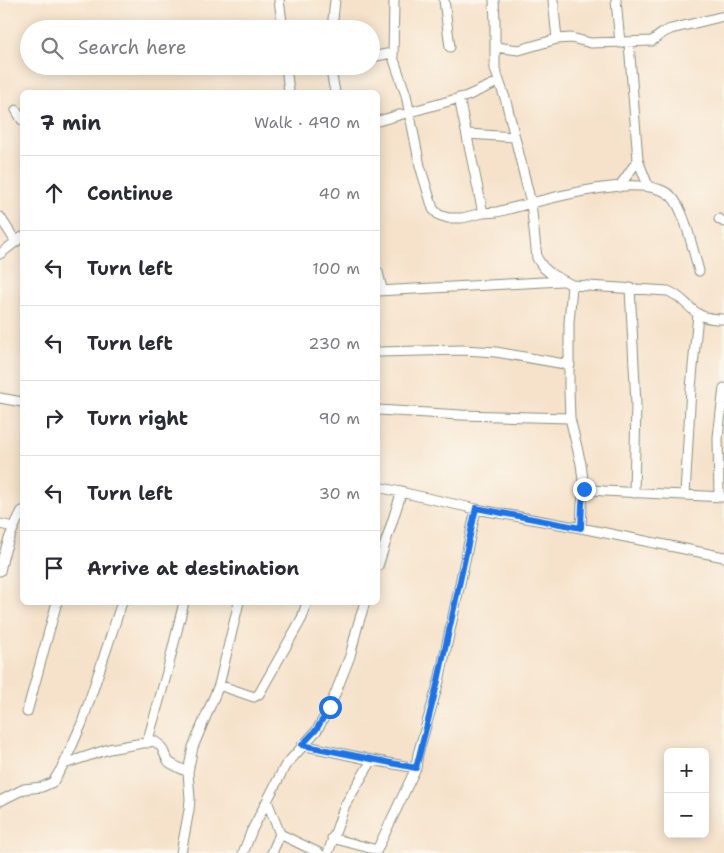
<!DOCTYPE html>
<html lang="en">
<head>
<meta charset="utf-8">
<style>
  body { margin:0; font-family:"Shantell Sans",sans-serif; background:#f2f2f3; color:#2b2b33 }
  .controls { position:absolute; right:15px; bottom:15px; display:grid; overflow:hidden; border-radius:8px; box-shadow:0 2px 12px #0003 }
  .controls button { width:45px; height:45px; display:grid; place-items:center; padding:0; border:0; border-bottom:1px solid #e1e1e2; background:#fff; color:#2b2b33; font:25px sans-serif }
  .stop { position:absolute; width:15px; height:15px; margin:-11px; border:4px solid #1a73e8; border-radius:50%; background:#fff }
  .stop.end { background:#1a73e8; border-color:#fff; box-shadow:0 1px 5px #0008 }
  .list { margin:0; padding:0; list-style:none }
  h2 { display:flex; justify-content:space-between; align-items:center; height:65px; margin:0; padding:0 20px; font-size:21px }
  h2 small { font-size:16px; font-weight:400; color:#7c7c81 }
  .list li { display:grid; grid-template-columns:32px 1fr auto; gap:15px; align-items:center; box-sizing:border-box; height:75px; padding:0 20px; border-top:1px solid #e1e1e2 }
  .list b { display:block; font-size:19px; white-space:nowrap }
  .list em { font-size:16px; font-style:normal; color:#7c7c81 }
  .icon { flex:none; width:28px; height:28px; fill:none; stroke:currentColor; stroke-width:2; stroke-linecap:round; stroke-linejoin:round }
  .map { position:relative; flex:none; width:724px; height:853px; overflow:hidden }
  .search { position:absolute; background:#fff; box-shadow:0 2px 12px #0003; left:20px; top:20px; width:360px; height:55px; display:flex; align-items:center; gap:12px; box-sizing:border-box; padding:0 18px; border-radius:28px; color:#7c7c81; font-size:19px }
  .panel { position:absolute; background:#fff; box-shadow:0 2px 12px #0003; left:20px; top:90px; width:360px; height:515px; border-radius:8px }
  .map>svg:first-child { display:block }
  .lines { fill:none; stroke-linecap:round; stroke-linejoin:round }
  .minor-casing { stroke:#8a907f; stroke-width:11 }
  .minor { stroke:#fff; stroke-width:9 }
  .route { stroke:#1a73e8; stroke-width:6 }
</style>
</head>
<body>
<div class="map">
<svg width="724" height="853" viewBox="0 0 724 853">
  <rect width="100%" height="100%" fill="#fbf7ec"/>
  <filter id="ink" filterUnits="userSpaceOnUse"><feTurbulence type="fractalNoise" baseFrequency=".02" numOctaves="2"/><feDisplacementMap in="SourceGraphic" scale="10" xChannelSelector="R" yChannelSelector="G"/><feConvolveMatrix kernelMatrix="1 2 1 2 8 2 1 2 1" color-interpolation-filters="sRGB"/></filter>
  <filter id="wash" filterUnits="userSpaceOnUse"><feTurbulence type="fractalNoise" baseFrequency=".0096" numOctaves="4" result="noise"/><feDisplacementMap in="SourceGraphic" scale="20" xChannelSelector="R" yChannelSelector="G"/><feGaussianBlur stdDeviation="1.12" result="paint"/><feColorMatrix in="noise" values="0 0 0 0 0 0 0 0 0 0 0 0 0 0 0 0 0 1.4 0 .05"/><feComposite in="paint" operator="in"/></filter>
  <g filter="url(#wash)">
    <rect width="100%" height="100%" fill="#f6e2ca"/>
  </g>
  <g filter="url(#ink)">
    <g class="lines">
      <defs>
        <path id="minor" d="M 279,0 L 283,29
          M 394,0 L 393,57 L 406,95 L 420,166 L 433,209 L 439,215 L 448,218 L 462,218 L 483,213 L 497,212 C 534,203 641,169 671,196 C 685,209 693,252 699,271
          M 444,0 L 450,47
          M 494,0 L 495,22 L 495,69 L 506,101 L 531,203 L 537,258 L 543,267 L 551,274 L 572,285 L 668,291 C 683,297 688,308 700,315 C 708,319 716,319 724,319
          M 553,0 L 557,39
          M 616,0 L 620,43
          M 332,29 L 335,0
          M 629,43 L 638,160 L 648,186
          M 495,47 L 519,50 L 557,39 L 571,38 L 591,43 L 652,41 L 664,32 L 671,29 L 724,16
          M 371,57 L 392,53
          M 286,66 L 289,92
          M 330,66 L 335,92
          M 459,98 L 483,213
          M 16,110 L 22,120
          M 378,121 L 467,96 L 498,82
          M 467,134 L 515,137
          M 619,187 L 638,160
          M 0,217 L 16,242
          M 719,219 L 724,222
          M 0,254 L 22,237
          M 378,272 L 382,289
          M 572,285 L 569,323 L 569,390 L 570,418 L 581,464 L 584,489 L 582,504 L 581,528
          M 630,288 L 636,404 L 634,493
          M 378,291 L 562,281
          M 378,352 L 463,350 L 496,352 L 570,365
          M 0,398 L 22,402
          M 378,410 L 461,415 L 570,418
          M 378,487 L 476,509 L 581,528 L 724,557
          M 584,489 L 604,491 L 724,497
          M 685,495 L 691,388 L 698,314
          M 719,497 L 718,437 L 724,388
          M 0,524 L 13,527
          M 378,566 L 402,491
          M 0,571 C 4,549 12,529 22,511
          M 219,685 L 254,697 L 259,694 L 302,618 L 307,602
          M 27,712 L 57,602
          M 147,743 L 166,676 L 184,602
          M 302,745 L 372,760
          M 64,764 L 109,749 L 154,741 C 166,748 162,754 169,762 C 174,766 182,769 188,772
          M 0,801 L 24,789 L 42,787 L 53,782 L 64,764 L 82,723 L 122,602
          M 267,801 L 280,834 L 319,853
          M 332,838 L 377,850 L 416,768
          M 181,853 L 189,810 L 190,799 L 188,772 L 193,747 L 219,685 L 239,602
          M 243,853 L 252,830 L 285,766 L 317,730 L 330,707 L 350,656 L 357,628 L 365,602
          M 272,853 L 280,834
          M 328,853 L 345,805 L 372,760 L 416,768 L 418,754 L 439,681 L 476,509"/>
      </defs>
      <use href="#minor" class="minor-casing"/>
      <use href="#minor" class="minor"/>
    </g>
  </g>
  <g class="lines" filter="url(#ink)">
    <path class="route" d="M 330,707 L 316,730 L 302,745 L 416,768 L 438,681 L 476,508 L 581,528 L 582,504 L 584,489"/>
  </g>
</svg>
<div class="controls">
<button>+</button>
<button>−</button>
</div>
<div class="stop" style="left:330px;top:707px"></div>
<div class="stop end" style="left:584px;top:489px"></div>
<div class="search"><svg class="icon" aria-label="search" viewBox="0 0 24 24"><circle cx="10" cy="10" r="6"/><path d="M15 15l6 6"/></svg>Search here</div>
<section class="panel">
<h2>7 min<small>Walk · 490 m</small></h2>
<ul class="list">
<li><svg class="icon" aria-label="ahead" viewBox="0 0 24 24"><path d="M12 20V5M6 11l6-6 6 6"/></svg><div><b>Continue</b></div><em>40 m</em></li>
<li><svg class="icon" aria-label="left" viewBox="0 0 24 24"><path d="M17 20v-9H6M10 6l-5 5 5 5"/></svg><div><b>Turn left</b></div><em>100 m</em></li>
<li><svg class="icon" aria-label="left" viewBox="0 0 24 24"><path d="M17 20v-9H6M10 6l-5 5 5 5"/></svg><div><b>Turn left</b></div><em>230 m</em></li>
<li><svg class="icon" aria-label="right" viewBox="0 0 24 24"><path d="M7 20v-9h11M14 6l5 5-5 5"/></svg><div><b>Turn right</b></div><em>90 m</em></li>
<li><svg class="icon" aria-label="left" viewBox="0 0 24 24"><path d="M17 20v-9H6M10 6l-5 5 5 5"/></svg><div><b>Turn left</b></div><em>30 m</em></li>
<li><svg class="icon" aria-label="arrive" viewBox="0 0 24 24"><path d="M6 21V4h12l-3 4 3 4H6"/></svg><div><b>Arrive at destination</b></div></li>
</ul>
</section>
</div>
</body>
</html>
